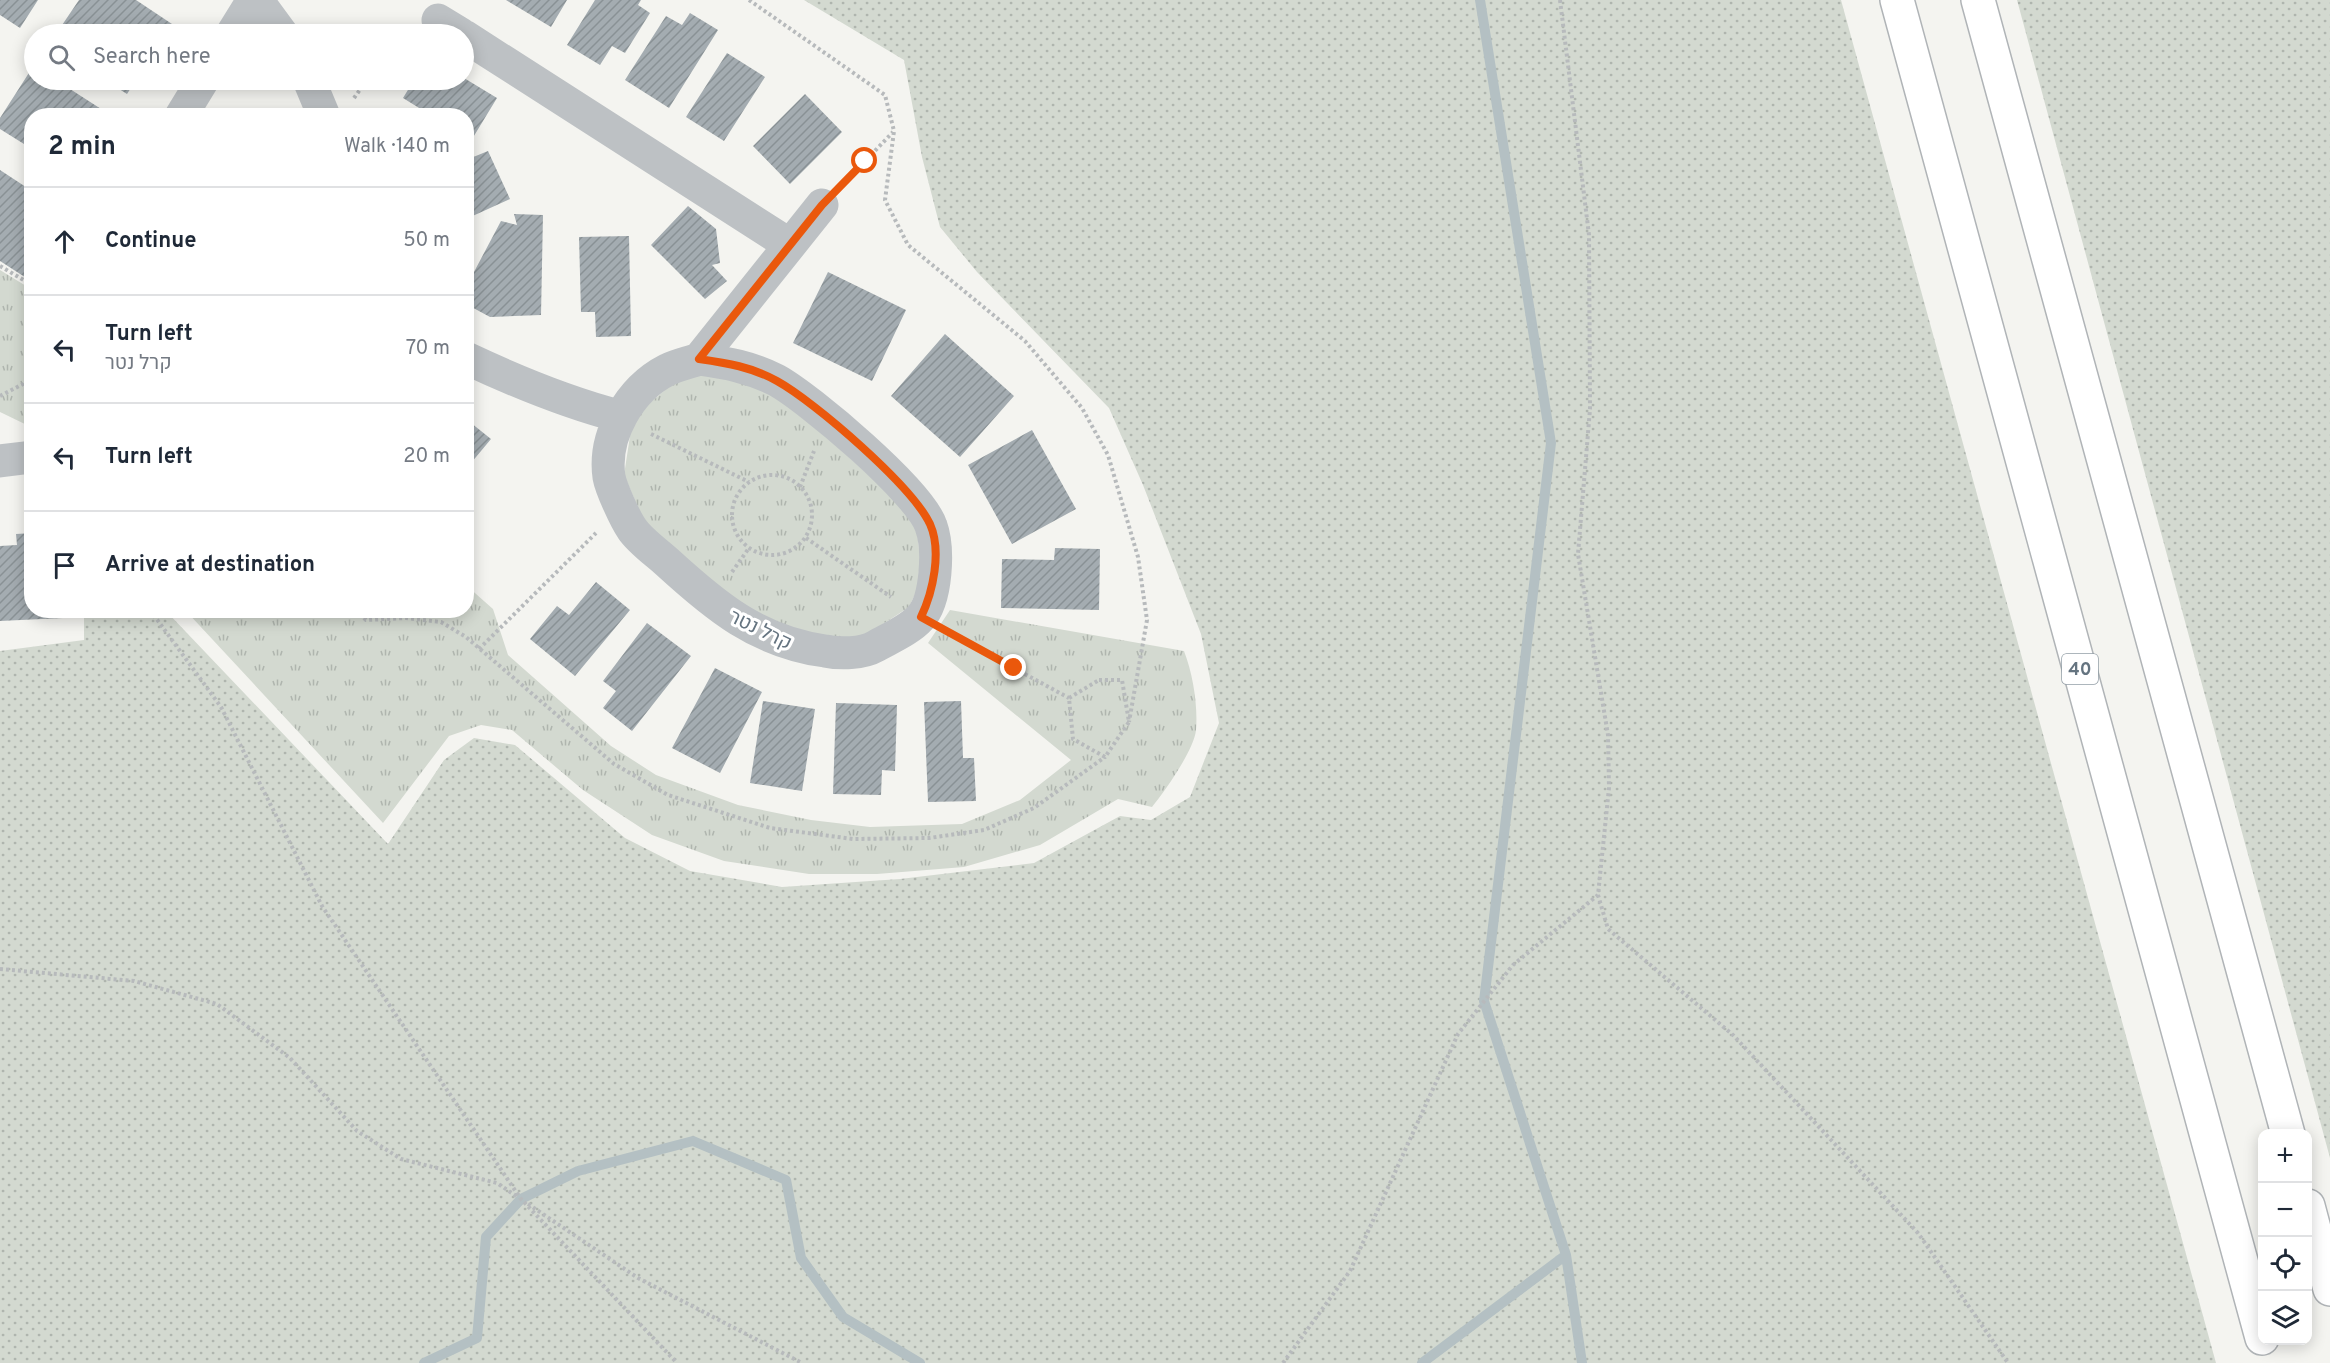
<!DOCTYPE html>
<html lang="en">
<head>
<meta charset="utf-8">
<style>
  body { margin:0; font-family:Overpass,Heebo,sans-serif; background:#f2f2f3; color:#1f2937 }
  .controls { position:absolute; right:18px; bottom:18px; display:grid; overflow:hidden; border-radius:12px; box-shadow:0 3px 15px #0003 }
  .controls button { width:54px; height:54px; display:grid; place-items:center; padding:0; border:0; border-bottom:2px solid #e0e1e3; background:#fff; color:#1f2937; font:30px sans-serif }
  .stop { position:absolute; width:18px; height:18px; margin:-14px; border:4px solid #ea580c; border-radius:50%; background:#fff }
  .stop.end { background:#ea580c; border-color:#fff; box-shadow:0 2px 6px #0008 }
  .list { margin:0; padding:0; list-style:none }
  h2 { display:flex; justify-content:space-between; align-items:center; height:78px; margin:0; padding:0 24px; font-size:26px }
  h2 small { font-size:20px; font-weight:400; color:#747a83 }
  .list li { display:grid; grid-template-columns:39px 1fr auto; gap:18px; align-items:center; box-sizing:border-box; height:108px; padding:0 24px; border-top:2px solid #e0e1e3 }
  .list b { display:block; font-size:22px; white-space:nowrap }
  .list p { margin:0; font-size:20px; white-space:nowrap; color:#747a83 }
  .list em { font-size:20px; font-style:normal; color:#747a83 }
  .icon { flex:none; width:33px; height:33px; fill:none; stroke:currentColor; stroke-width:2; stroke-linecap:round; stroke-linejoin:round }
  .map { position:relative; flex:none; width:2330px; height:1363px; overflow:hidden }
  .search { position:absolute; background:#fff; box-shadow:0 3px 15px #0003; left:24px; top:24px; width:450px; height:66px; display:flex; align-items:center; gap:15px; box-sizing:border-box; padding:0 21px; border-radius:33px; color:#747a83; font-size:22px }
  .panel { position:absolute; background:#fff; box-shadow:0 3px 15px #0003; left:24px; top:108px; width:450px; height:510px; border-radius:24px }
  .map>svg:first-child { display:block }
  .grass { fill:url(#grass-dots) }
  .park { fill:url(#park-tufts) }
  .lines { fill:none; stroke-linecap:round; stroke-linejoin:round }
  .stream { stroke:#b4c0c3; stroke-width:10 }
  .building { fill:url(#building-hatch) }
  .highway-casing { stroke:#b0b4b7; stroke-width:36 }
  .path { stroke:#b7babc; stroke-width:4; stroke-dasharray:3 3; stroke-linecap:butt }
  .street { stroke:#bdc1c4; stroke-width:33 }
  .highway { stroke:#fff; stroke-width:33 }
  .route { stroke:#ea580c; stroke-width:8 }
  .labels { text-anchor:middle; stroke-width:6; stroke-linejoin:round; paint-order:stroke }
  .shield { fill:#fff; stroke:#939ea6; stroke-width:1.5 }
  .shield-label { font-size:18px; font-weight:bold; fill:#657480 }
  .street-label { font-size:20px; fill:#657480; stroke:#fff }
</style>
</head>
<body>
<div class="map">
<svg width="2330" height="1363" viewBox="0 0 2330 1363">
  <defs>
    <pattern id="grass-dots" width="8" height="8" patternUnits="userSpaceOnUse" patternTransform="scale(1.5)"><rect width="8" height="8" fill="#d3d9d0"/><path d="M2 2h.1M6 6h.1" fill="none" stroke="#afb5ae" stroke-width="1.8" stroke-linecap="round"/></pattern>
    <pattern id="park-tufts" width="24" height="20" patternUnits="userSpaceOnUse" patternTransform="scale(1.5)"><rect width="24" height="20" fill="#d3d9d0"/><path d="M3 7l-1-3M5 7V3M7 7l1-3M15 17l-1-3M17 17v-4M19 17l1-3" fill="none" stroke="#afb5ae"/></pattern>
    <pattern id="building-hatch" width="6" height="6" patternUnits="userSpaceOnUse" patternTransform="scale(1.5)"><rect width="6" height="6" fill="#a4acb1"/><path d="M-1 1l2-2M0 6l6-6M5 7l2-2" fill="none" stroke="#899195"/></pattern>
  </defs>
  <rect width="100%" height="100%" fill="#f4f4f0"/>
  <path class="grass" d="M 804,0 L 1841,0 L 2216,1363 L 0,1363 L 0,651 L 84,640 L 84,611 L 166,611 L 388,844 L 444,760 L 474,738 L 515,745 L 625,838 L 690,871 L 782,887 L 900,879 L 1034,863 L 1120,816 L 1151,820 L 1190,797 L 1219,723 L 1201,634 L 1143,485 L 1109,408 L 977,272 L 940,227 L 922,157 L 904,60 Z
    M 2017,0 L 2330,0 L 2330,1158 Z"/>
  <path class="park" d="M 0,270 L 31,289 L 31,427 L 0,412 Z
    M 700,374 L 734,378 L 770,394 L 814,425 L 901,505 L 917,530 L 920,560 L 917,590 L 909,607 L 865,636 L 838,639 L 797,633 L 757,615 L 718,590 L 644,521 L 624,475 L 632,423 L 651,402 L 673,383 Z
    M 467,586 L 493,609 L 508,655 L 611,746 L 656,775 L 738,805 L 811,820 L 870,827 L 962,824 L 1020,800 L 1071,760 L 928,643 L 950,610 L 1184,651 C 1193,674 1198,706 1196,730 C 1194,750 1165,791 1152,807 L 1118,799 L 1040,845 L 964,867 L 877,874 L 809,874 L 724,861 L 652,835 L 583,790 L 512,730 L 481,725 L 449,736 L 383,823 L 186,611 L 466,610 Z"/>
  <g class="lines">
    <path class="stream" d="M 1480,0 L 1551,443 L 1484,1001 L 1566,1255 L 1582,1363
      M 424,1363 L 477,1338 L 486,1237 L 521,1199 L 578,1171 L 693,1141 L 786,1180 L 801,1258 L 843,1317 L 920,1363
      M 1422,1363 L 1566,1255"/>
  </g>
  <path class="building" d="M 0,0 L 38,0 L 20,28 L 0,15 Z
    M 79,0 L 136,0 L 172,24 L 165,34 L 56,34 Z
    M 506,0 L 567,0 L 551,27 Z
    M 595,0 L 641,0 L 638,5 L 650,13 L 625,53 L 612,46 L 600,65 L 567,45 Z
    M 690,13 L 718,30 L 669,108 L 625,80 L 666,16 L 682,25 Z
    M 727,53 L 765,77 L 724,141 L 686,117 Z
    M 34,65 L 34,80 L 56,80 L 112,116 L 32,116 L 32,149 L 0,129 L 0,118 Z
    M 464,78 L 497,98 L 466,149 L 466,116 L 432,116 L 403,98 L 414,80 Z
    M 105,80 L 136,80 L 127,94 Z
    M 805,94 L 842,132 L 790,184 L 753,146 Z
    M 222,109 L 232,116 L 217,116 Z
    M 488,151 L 510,199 L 466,219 L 466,160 Z
    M 0,170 L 32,191 L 31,281 L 0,261 Z
    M 688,206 L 716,229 L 720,263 L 712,265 L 727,281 L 705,299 L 651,245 Z
    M 514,214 L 543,215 L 541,315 L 490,317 L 466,304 L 466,287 L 501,221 L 517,225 Z
    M 629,236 L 631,336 L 596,337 L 595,312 L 581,312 L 579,237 Z
    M 828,272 L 906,310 L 872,381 L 793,343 Z
    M 945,334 L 1014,396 L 960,457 L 891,396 Z
    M 466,419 L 491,439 L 466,469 Z
    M 1032,430 L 1076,509 L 1012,544 L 968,465 Z
    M 32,533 L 32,610 L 62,610 L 63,618 L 0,621 L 0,546 L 17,545 L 16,534 Z
    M 1055,548 L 1100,549 L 1099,610 L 1001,608 L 1002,559 L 1054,560 Z
    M 596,582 L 630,610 L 575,676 L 530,639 L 557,606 L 569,615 Z
    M 647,623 L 691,656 L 632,731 L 603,708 L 616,691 L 603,681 Z
    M 715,668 L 762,692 L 720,773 L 672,748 Z
    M 763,701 L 815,709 L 802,791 L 750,783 Z
    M 961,701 L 963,758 L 974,758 L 976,801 L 928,802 L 924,702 Z
    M 836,703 L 897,705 L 895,771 L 882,770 L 881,795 L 833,794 Z"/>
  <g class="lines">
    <defs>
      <path id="highway" d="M 1897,0 L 2262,1338
        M 1978,0 L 2288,1134
        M 2308,1206 L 2330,1289"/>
    </defs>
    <use href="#highway" class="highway-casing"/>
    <path class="path" d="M 749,0 L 885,95 L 894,131 L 885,200 L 908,245 L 1025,341 L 1082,408 L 1108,455 L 1138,557 L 1147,620 L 1129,722
      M 1560,0 L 1589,235 L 1590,409 L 1578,554 L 1608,735 L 1609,788 L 1598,895 L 1608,929 L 1733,1035 L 1918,1233 L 2008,1363
      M 399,34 L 404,28
      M 354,98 L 367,80
      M 846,181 L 893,132
      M 0,266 L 32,285
      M 0,396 L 23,384 L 32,372
      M 651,434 L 749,482
      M732 515a40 40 0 1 1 80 0a40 40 0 1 1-80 0Z
      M 800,487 L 814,451
      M 806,538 L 891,597
      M 732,572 L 749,548
      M 150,610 L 221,707 L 322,906 L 521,1199 L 677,1363
      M 355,610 L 366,620 L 406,618 L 441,622 L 466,637 L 614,764 L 668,795 L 770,828 L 853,839 L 929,838 L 984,830 L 1034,808 L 1105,757
      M 951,634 L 1069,698
      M 479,649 L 596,533
      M 1099,680 L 1122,680 L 1129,722 L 1105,757 L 1073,739 L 1069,698 Z
      M 0,969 L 134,981 L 217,1004 L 290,1058 L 357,1131 L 401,1159 L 497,1183 L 519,1198
      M 528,1204 L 638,1278 L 802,1363
      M 1283,1363 L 1350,1271 L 1458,1034 L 1513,965 L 1598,895"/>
    <path class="street" d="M 257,0 L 282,34
      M 438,20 L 461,34
      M 232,34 L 253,0
      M 464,36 L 790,245
      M 309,80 L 324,116
      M 181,116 L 203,80
      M 466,358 C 517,382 565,402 619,416
      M 699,359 C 727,363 750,367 776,380 C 809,398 920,492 931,526 C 939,548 937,600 920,618 C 909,630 890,638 876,646 C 862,654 840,654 825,651 C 758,642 715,606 667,562 C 656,552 640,541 632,529 C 625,519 611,488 609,477 C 603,435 630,389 667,370 C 677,365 688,363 699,359 Z
      M 699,359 L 822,205
      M 0,461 L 32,457"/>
    <use href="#highway" class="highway"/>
  </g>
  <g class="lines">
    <path class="route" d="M 865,161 L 822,205 L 699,359 C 727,363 752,367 777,381 C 815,402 912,486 930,524 C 942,551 933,592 921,617 L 1014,668"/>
  </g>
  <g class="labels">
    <rect class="shield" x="2062" y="654" width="36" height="30" rx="4.5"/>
    <g class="shield-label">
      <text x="2080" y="675">40</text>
    </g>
    <g class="street-label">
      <text transform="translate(761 629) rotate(26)" y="7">קרל נטר</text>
    </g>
  </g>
</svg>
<div class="controls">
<button>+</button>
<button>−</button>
<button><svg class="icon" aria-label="locate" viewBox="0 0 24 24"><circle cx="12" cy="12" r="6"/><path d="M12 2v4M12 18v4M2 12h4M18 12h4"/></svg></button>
<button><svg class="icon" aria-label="layers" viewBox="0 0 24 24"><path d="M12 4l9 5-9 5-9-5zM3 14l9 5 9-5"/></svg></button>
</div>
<div class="stop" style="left:865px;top:161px"></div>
<div class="stop end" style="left:1014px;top:668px"></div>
<div class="search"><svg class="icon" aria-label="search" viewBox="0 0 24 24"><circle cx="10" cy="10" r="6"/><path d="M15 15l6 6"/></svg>Search here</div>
<section class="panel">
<h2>2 min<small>Walk · 140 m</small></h2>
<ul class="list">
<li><svg class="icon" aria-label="ahead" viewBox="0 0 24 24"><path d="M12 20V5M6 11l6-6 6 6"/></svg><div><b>Continue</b></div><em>50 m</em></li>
<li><svg class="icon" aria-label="left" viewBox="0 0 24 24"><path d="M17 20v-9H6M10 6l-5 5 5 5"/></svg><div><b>Turn left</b><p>קרל נטר</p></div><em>70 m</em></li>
<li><svg class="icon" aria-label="left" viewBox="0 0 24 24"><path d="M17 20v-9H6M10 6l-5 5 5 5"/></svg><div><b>Turn left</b></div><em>20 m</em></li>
<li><svg class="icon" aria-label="arrive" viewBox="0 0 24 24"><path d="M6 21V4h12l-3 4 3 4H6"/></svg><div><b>Arrive at destination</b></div></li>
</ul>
</section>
</div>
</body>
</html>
